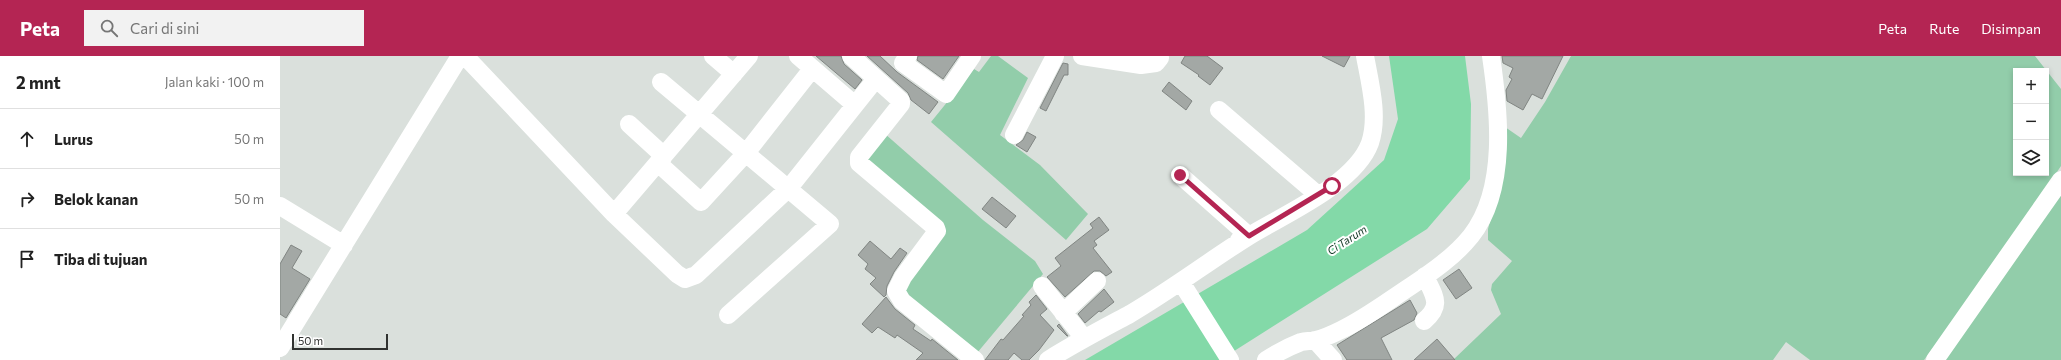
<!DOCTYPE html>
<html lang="id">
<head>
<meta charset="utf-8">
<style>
  body { margin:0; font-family:Commissioner,sans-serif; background:#f2f2f2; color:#222 }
  .controls { position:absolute; right:12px; top:12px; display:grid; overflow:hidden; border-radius:0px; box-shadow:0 2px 6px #0003 }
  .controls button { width:36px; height:36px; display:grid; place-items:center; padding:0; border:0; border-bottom:1px solid #e0e0e0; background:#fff; color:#222; font:20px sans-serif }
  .scale { position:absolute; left:12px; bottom:10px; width:96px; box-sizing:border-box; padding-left:4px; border:2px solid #303230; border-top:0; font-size:11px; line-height:14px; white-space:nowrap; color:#303230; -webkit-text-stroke:3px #fff; paint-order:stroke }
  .stop { position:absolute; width:12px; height:12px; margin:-9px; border:3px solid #b42553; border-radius:50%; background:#fff }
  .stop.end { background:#b42553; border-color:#fff; box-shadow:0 1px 4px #0008 }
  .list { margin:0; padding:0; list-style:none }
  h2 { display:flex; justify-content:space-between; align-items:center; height:52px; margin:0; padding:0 16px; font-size:17px }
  h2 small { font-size:13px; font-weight:400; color:#767676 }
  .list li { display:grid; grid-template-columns:26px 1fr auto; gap:12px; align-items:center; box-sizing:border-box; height:60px; padding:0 16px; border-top:1px solid #e0e0e0 }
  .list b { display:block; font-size:15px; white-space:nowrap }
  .list em { font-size:13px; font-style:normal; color:#767676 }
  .icon { flex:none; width:22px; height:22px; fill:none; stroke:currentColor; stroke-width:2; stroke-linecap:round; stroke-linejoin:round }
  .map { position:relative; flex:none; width:1781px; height:304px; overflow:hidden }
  header { display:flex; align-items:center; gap:24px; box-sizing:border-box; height:56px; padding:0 20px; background:#b42553; color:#fff }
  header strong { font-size:19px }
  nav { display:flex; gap:22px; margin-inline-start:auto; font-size:14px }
  .search { width:280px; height:36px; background:#f2f2f2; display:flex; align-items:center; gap:10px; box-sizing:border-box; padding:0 14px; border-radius:0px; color:#767676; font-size:15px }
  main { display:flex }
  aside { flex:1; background:#fff }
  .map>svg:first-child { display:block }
  .green { fill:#92cdaa; fill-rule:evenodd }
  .water { fill:#83d9a8 }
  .building { fill:#a3a8a5; stroke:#808582 }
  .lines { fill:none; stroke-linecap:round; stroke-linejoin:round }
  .minor { stroke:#fff; stroke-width:18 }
  .route { stroke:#b42553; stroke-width:5 }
  .labels { text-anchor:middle; stroke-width:4; stroke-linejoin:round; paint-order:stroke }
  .water-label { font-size:11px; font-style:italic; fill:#103623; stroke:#fff }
</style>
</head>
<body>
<header>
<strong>Peta</strong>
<div class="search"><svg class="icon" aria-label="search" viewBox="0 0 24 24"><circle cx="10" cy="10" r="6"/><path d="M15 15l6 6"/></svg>Cari di sini</div>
<nav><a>Peta</a><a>Rute</a><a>Disimpan</a></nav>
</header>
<main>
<aside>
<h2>2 mnt<small>Jalan kaki · 100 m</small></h2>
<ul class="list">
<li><svg class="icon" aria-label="ahead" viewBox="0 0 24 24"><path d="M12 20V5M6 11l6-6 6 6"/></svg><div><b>Lurus</b></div><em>50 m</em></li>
<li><svg class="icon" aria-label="right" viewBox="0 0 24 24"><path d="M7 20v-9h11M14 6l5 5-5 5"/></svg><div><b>Belok kanan</b></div><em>50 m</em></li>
<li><svg class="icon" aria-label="arrive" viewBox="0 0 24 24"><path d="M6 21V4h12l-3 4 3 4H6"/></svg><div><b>Tiba di tujuan</b></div></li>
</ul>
</aside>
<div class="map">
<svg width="1781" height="304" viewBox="0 0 1781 304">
  <rect width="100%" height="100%" fill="#dae0dc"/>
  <path class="green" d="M 711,0 L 718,0 L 748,22 L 720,79 L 760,109 L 808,158 L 786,184 L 651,66 L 694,13 L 699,16 Z
    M 1291,0 L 1755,0 L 1781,33 L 1781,110 L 1696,235 L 1644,304 L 1530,304 L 1506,286 L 1493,304 L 1173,304 L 1221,258 L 1211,234 L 1212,228 L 1232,205 L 1208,184 L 1208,173 L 1219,131 L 1225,71 L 1241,82 L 1265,46 ZM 1736,15 L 1766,15 L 1766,117 L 1736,117 Z
    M 604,77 L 703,164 L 755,205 L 763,218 L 697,297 L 619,234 L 661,174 L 582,104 Z
    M 1781,133 L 1781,304 L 1658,304 Z"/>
  <path class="water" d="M 1109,0 L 1185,0 L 1191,48 L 1190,123 L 1147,173 L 940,304 L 805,304 L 1027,174 L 1104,104 L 1118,63 Z"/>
  <path class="building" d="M 536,0 L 561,0 L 564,8 L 582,24 L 575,33 Z
    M 587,0 L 600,0 L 617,16 L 658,46 L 649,58 L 631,44 L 628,37 Z
    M 638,0 L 679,0 L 663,23 L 637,4 Z
    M 905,0 L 927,0 L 943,12 L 930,29 L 918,20 L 919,19 L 901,7 Z
    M 1042,0 L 1070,0 L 1064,11 Z
    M 1222,0 L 1283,0 L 1262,43 L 1252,38 L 1243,54 L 1227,45 L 1226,34 L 1232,23 L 1229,21 L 1233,12 L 1223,7 Z
    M 783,7 L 788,8 L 788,19 L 784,19 L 766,55 L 760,52 Z
    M 889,26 L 912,45 L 906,54 L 882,35 Z
    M 747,76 L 756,81 L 747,96 L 736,89 L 743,84 Z
    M 712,141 L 736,160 L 726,172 L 702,153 Z
    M 819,161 L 829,174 L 814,185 L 817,189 L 813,192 L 832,216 L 826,220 L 820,215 L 814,215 L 785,241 L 767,221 L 781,210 L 775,202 L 813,172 L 810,168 Z
    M 590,185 L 611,203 L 620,192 L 627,197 L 614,216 L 607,230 L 606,239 L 604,241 L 590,228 L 596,222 L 585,213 L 588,208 L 578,199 Z
    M 11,189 L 22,195 L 12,212 L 30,223 L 6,262 L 0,258 L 0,208 Z
    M 1179,213 L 1192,232 L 1176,243 L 1163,224 Z
    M 824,233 L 834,246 L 821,256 L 819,255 L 805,267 L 798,258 Z
    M 756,239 L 767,253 L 760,259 L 774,274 L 759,294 L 749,304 L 742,304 L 734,297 L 728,304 L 705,304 L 721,283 L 723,284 L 744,260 L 742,259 L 751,249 L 749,246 Z
    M 606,241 L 615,253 L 635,269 L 633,273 L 651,285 L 652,283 L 678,304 L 636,304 L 643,297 L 617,279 L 615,282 L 598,271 L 592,277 L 582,268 Z
    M 1130,244 L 1137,257 L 1134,264 L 1101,282 L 1112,304 L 1067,304 L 1057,289 Z
    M 779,268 L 788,280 L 787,280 L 777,270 Z
    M 1157,283 L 1175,304 L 1134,304 Z"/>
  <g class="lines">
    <path class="minor" d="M 185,0 L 334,158 L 397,218 L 405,223 L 416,219 L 509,132 L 575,49 L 518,0
      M 433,0 L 454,18
      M 571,0 L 621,45 L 621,48 L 579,101 L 579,107 L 656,172 L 657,175 L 623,221 L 616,235 L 622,245 L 695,304
      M 628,0 L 623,7 L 666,38 L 692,0
      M 802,0 L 861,9 L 876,7 L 880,2
      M 381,26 L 550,168 L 448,259
      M 575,49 L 591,29
      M 939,54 L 1038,139
      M 349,68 L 384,100
      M 734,79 L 775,0
      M 378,107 L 421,146 L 466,97 L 532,13
      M 900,119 L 969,180 L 959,184
      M 0,150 L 64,189
      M 334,158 L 469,0
      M 901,226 L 950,304
      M 762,230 L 804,282
      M 783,257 L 817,225
      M 1144,265 C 1163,249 1154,240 1145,220
      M 1035,284 L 1053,304
      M 0,292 L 180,0
      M 768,304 C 795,287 822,273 850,258 C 891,234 929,205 969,180 C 1005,158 1075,128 1090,87 C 1099,61 1090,27 1085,0
      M 986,304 C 997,297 1008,291 1021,286 C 1026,285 1031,285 1036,284 C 1044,282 1053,278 1061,274 C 1086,262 1108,245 1131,230 C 1152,216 1175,200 1191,180 C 1228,133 1219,54 1211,0
      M 1655,304 L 1781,124"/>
  </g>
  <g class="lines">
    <path class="route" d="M 900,119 L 969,180 L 1052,130"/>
  </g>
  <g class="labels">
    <g class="water-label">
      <text transform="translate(1067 184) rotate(-33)" y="4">Ci Tarum</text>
    </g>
  </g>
</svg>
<div class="controls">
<button>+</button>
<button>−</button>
<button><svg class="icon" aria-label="layers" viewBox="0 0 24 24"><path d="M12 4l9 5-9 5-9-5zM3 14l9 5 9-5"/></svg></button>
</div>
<div class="scale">50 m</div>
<div class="stop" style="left:1052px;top:130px"></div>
<div class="stop end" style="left:900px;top:119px"></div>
</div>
</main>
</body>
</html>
